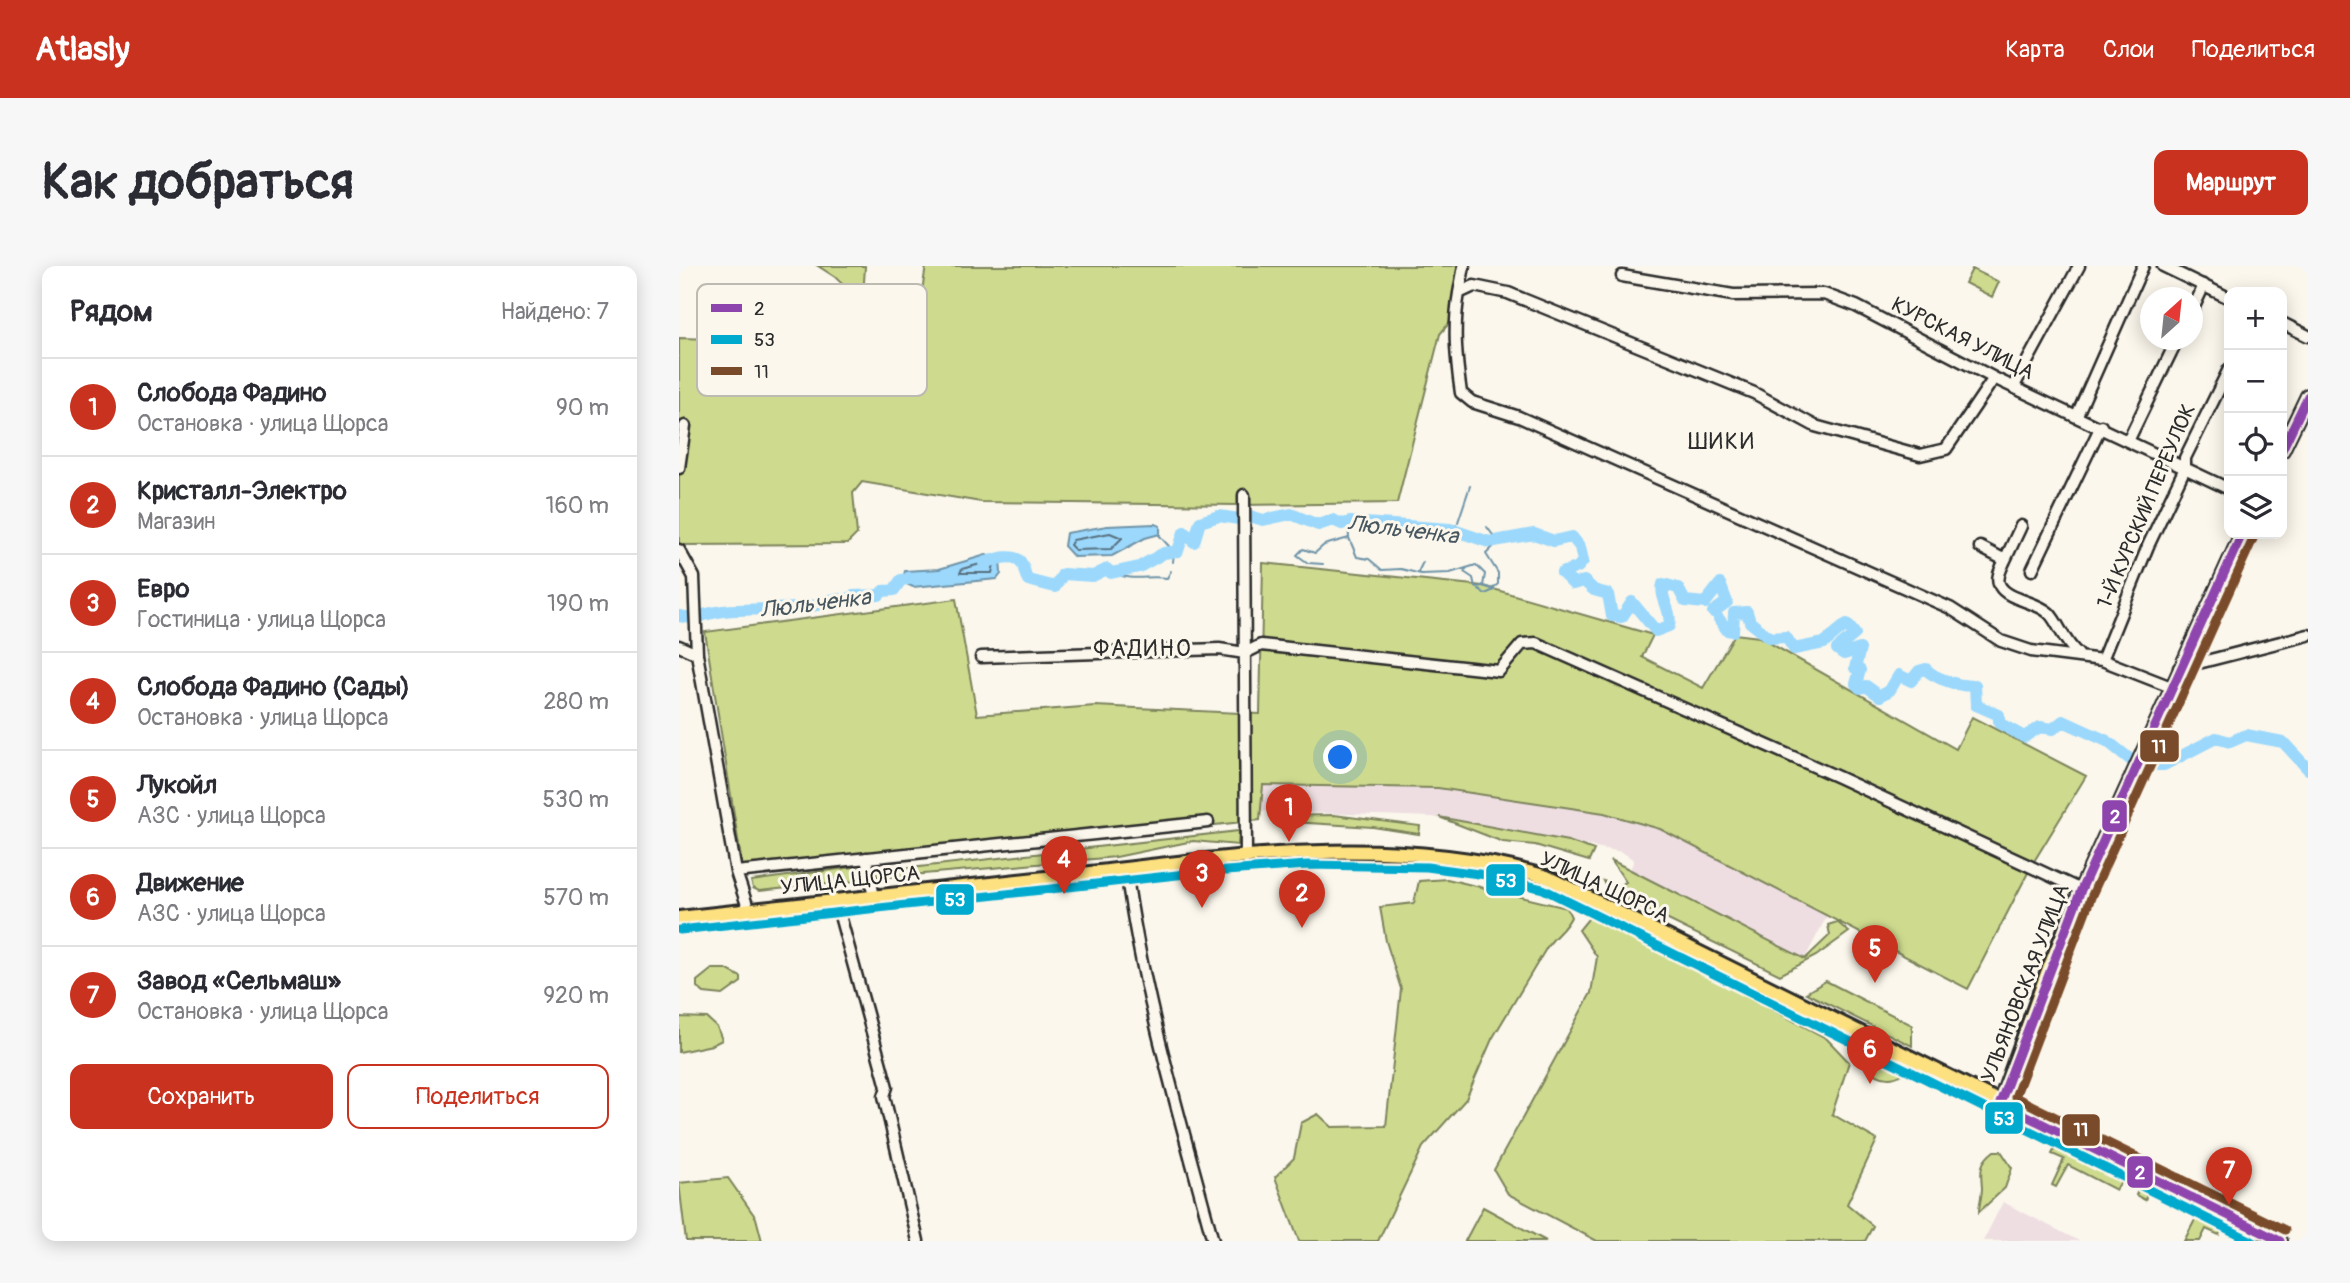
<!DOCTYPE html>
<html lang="ru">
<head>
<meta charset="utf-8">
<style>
  body { margin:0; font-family:Pangolin,sans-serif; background:#f7f7f7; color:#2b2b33 }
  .controls { position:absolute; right:21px; top:21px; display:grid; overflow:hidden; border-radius:14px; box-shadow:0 4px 18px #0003 }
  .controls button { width:63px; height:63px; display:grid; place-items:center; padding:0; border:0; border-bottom:2px solid #e1e1e2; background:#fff; color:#2b2b33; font:35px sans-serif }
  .compass { position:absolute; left:1461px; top:21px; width:63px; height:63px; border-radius:50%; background:#fff; box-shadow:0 4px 18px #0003; rotate:27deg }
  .you { position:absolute; left:662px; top:492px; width:24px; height:24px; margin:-18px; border:5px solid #fff; border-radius:50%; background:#1a73e8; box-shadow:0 0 0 10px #1a73e833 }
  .badge { display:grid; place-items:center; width:46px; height:46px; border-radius:50%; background:#c8321e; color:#fff; font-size:23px; font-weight:700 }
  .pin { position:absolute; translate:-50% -58px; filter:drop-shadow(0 2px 4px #0008) }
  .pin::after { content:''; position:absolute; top:37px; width:24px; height:21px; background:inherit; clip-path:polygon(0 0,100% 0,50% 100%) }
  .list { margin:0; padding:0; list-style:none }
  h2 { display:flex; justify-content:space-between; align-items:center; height:91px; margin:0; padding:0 28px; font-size:30px }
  h2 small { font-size:23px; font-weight:400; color:#7c7c81 }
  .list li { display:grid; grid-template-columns:46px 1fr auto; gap:21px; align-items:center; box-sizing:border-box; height:98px; padding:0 28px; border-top:2px solid #e1e1e2 }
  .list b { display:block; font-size:26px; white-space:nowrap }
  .list p { margin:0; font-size:23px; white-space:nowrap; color:#7c7c81 }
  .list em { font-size:23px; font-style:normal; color:#7c7c81 }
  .actions { display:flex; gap:14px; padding:21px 28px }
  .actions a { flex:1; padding:16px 0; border:2px solid #c8321e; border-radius:14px; text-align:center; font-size:24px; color:#c8321e }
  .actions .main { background:#c8321e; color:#fff }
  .icon { flex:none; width:38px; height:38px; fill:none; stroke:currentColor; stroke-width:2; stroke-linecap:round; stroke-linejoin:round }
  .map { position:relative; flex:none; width:1629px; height:975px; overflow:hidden; border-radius:14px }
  header { display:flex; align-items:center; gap:42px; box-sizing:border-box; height:98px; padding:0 35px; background:#c8321e; color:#fff }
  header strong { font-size:33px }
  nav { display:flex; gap:38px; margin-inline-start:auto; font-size:24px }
  .intro { display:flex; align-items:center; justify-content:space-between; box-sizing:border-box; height:168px; padding:0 42px }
  h1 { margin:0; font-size:49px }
  .button { padding:18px 32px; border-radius:14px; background:#c8321e; color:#fff; font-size:24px; font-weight:700 }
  main { display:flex; gap:42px; padding:0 42px }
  aside { flex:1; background:#fff; border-radius:14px; box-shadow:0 4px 18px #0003 }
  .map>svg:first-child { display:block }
  .built { fill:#eedee2 }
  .green { fill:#cedb8e; stroke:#7c835c; stroke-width:2 }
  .water { fill:#9bd8fc; stroke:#6e93a8; stroke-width:2 }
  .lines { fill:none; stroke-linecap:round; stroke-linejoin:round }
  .shore { stroke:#58707f; stroke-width:2 }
  .stream { stroke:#6e93a8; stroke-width:2 }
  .river { stroke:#9bd8fc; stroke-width:12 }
  .minor-casing { stroke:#2b2b2b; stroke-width:15 }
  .major-casing { stroke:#2b2b2b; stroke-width:18 }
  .minor { stroke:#fbf7ec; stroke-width:10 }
  .major { stroke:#fde080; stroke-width:12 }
  .bus-1-casing { stroke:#fbf7ec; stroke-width:14 }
  .bus-2-casing { stroke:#fbf7ec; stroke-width:14 }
  .bus-3-casing { stroke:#fbf7ec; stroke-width:14 }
  .bus-1 { stroke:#8e44ad; stroke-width:9 }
  .bus-2 { stroke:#00a9ce; stroke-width:9 }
  .bus-3 { stroke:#7a4b2a; stroke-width:9 }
  .labels { text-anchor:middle; stroke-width:6; stroke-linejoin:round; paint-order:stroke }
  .street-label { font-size:21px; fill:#2b2b2b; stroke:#fbf7ec }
  .neighbourhood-label { font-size:23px; letter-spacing:2px; fill:#2b2b2b; stroke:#fbf7ec }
  .water-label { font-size:23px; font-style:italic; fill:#47565f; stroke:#fbf7ec }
  .key { fill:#fbf7ec; stroke:#bdbab2; stroke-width:2 }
  .key-label { font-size:19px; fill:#2b2b2b }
  .line-badge { stroke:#fbf7ec; stroke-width:2.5 }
  .badge-label { font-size:19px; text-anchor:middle; font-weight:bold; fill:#fff }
</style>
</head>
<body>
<header>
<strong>Atlasly</strong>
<nav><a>Карта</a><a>Слои</a><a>Поделиться</a></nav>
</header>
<div class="intro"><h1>Как добраться</h1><a class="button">Маршрут</a></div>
<main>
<aside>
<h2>Рядом<small>Найдено: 7</small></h2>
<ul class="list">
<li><span class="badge">1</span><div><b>Слобода Фадино</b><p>Остановка · улица Щорса</p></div><em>90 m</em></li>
<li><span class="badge">2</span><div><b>Кристалл-Электро</b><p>Магазин</p></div><em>160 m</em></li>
<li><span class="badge">3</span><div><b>Евро</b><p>Гостиница · улица Щорса</p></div><em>190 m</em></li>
<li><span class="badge">4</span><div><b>Слобода Фадино (Сады)</b><p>Остановка · улица Щорса</p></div><em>280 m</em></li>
<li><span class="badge">5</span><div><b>Лукойл</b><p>АЗС · улица Щорса</p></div><em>530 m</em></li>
<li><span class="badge">6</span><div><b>Движение</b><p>АЗС · улица Щорса</p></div><em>570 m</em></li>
<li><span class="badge">7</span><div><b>Завод «Сельмаш»</b><p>Остановка · улица Щорса</p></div><em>920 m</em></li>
</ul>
<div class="actions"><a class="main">Сохранить</a><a>Поделиться</a></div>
</aside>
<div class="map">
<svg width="1629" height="975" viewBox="0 0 1629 975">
  <rect width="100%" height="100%" fill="#fbf7ec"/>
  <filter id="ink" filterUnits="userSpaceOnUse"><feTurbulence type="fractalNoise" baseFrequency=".0143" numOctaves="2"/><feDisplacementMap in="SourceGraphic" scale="14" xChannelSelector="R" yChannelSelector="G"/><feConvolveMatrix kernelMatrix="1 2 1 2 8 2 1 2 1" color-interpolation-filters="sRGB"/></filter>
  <g filter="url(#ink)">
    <path class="built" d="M 583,519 L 759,522 L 925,547 L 981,563 L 1148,650 L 1125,694 L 950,606 L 955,594 L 943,586 L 753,551 L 582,545 Z
      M 1324,936 L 1400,975 L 1304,975 Z"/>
    <path class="green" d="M 139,0 L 186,0 L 184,33 L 180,34 L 156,11 Z
      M 247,0 L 784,0 L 771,56 L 761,68 L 718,237 L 559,239 L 302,236 L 183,216 L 174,227 L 178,268 L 168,278 L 0,279 L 0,72 L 114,75 L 232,94 Z
      M 1293,3 L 1320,16 L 1313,31 L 1286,17 Z
      M 584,297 L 804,320 L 974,369 L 963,391 L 1024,422 L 1056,368 L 1080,371 L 1277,483 L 1293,451 L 1407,510 L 1354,597 L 1289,723 L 981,563 L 925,547 L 759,522 L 584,519 L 581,554 L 65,611 L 26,366 L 277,333 L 298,449 L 416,440 L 581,448 Z
      M 655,549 L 741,560 L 740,568 L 694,561 L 597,555 L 597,550 Z
      M 760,551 L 889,575 L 915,584 L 910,595 L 856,579 L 824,576 Z
      M 560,565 L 559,579 L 514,575 L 437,591 L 199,612 L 195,606 Z
      M 932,594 L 1126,693 L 1151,669 L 1149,659 L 1158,656 L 1170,666 L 1137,690 L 1101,709 L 928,624 L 924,615 L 939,620 L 947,616 Z
      M 175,601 L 187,605 L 186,614 L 80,625 L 74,622 L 72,615 Z
      M 768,613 L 888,642 L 892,651 C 886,664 876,669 868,681 L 813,773 L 787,833 L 744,881 L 699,975 L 620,975 L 596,911 L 615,892 L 622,857 L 639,848 L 653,861 L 707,860 L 722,723 L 707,675 L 701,641 L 735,637 L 740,615 Z
      M 913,648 L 1147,772 L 1170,796 L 1153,848 L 1198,874 L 1168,938 L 1194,960 L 1186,975 L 918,975 L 829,928 L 815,904 L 912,727 L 918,691 L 900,664 Z
      M 33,703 L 47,703 L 62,711 L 62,716 L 44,729 L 25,727 L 18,721 L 18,715 Z
      M 1147,715 L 1233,759 L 1233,780 L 1127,727 Z
      M 0,751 L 28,752 L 38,761 L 43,774 L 33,779 L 0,786 Z
      M 1183,783 L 1225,802 L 1223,808 C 1205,819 1187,805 1180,789 Z
      M 1379,877 L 1384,877 L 1471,919 L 1466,934 L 1457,929 L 1461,920 L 1444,912 L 1437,924 L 1389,899 L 1377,921 L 1373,919 L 1385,893 L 1373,888 Z
      M 1315,885 L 1322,885 L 1333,902 L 1326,922 L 1300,946 C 1300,938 1303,930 1303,922 C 1302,906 1299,897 1315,885 Z
      M 49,912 L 77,952 L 83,975 L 7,975 L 0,917 Z
      M 804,941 L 867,975 L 786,975 Z
      M 1519,948 L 1544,961 L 1540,969 L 1527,963 L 1521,975 L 1505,975 Z"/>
    <path class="water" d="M 476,258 L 481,260 L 481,268 L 466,272 L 433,290 L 395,291 L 385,280 L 387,267 L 428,260 Z
      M 307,289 L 321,292 L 322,308 L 318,313 L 234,321 L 223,316 L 226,305 L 260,303 Z"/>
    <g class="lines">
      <path class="shore" d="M 431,267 L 443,272 L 432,283 L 396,284 L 391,279 L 394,274 Z
        M 309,296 L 315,298 L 313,307 L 281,307 L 283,303 Z"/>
      <path class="stream" d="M 779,256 L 791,220
        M 773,265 L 777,259
        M 480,269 L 495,286 L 494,296
        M 670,272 L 678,291 L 690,293 L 703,304 L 722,303 L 742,308 L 771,307 L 797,299 L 806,308 L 804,320 L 813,323 L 819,318 L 819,307 L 807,288 L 819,276 L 808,261
        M 644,298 L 629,297 L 618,289 L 624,283 L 636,287 L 645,279 L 670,272 L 669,256
        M 788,302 L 785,306 L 794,312 L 796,321 L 804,320
        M 739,306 L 744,296
        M 434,307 C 454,316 469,309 488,312 L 492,305
        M 800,323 L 806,328 L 815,324"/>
      <path class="river" d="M 571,250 L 584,254 L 612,248 L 639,259 L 654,254 L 663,258 L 671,256 L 771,263 L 810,276 L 855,268 L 875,275 L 893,271 L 901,281 L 904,295 L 899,301 L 883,307 L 894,318 L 905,315 L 915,324 L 929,328 L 933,350 L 943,351 L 953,336 L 977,365 L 990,360 C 994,345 980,332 984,318 L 999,322 L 1006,335 L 1026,337 L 1041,318 L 1048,336 L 1034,346
        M 305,297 C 314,294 337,285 343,298 C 346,303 345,308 349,314 L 376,321 L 384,308 L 414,310 L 428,303 L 432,307 L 460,301 L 485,287 L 499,285 L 505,266 L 515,276 L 521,256 L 540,250 L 560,253
        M 0,350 L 13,352
        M 19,351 C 55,338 96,347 133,340 C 152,337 145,331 168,334 L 174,330 L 200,329 L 204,325 L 215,324 L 222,314 L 236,312
        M 1040,353 L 1048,364 L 1054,365 L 1055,347 L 1068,346 L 1071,356 L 1091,372 L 1107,371 L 1115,383 L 1145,377 L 1168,358 L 1176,368 L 1158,383 L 1165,388 L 1181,383 L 1176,402 L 1181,404 L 1177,418 L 1181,422 L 1187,420 L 1201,430 L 1211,424 L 1220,409 L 1232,415 L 1240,405 L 1247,403 C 1254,412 1284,422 1296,419 L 1297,439 L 1320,449 L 1320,457 L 1345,471 L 1361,461 L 1374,463 L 1384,455 L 1428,475 L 1452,494
        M 1467,499 L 1485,499 L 1537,472 L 1551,476 L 1567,469 L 1604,476 L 1629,503"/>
      <defs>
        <path id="minor" d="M 1484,0 L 1550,32
          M 943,10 L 1054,29 L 1145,28 L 1177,40 L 1315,112 L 1550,223
          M 780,27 L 785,0
          M 1514,43 L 1525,19
          M 1603,57 L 1629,70
          M 1315,112 L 1267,183 L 1241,189 L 1136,160 L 1075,127 L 829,27 L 795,20 L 780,27 C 774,61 777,93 782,127 L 793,136 L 840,151 L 1271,342 L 1322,375 L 1352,385 L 1423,394 L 1492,421
          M 1335,120 L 1400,0
          M 1398,149 L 1464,0
          M 1450,173 L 1498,74
          M 0,202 L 6,160
          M 565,229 L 567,592
          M 1301,281 L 1326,294 C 1323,301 1316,312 1321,320 C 1329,334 1357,335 1370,347 C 1380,357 1384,375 1399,388
          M 0,284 L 15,311 L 18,388 L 57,606
          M 1326,294 L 1342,260
          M 1353,304 L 1422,160
          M 0,380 L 18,388
          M 302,391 L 540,383 L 566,387 L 582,379 L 820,405 L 843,378 L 857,377 L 1159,511 L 1402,624
          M 1423,394 L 1469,280 L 1506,202 L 1506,192 L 1550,103
          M 1500,402 L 1629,369
          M 187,592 L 195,631
          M 447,603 C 463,726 502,855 534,975
          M 157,635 L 208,821 L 205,830 L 239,975
          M 70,645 L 57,606 L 529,556"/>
        <path id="major" d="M 1603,184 L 1629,130
          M 0,652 C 128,638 256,624 385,610 C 544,592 712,565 868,611 L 1601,975
          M 1321,837 L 1368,707 L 1402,624 L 1563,268"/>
      </defs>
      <use href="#minor" class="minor-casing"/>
      <use href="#major" class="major-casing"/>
      <use href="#minor" class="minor"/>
      <use href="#major" class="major"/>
      <defs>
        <path id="bus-1" d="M 1603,184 L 1629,130
          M 1321,837 L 1402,624 L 1563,268
          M 1321,837 L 1601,975"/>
        <path id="bus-2" d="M 1,664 L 507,608 L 628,599 L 748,601 L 807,609 L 864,623 L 1573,975"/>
        <path id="bus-3" d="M 1574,273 L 1413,629 L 1336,831 L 1606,964"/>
      </defs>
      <use href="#bus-1" class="bus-1-casing"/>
      <use href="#bus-2" class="bus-2-casing"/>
      <use href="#bus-3" class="bus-3-casing"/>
      <use href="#bus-1" class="bus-1"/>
      <use href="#bus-2" class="bus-2"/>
      <use href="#bus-3" class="bus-3"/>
    </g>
  </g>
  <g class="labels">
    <g class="street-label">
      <text transform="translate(1284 72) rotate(27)" y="7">КУРСКАЯ УЛИЦА</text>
      <text transform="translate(1467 240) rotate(-67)" y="7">1-Й КУРСКИЙ ПЕРЕУЛОК</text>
      <text transform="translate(171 614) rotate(-6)" y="7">УЛИЦА ЩОРСА</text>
      <text transform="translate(926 621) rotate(25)" y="7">УЛИЦА ЩОРСА</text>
      <text transform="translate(1346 717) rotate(-69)" y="7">УЛЬЯНОВСКАЯ УЛИЦА</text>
    </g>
    <g class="neighbourhood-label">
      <text x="1043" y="183">ШИКИ</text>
      <text x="464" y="390">ФАДИНО</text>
    </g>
    <g class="water-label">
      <text transform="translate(724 263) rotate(7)" y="8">Люльченка</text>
      <text transform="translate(136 337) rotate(-7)" y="8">Люльченка</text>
    </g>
  </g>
  <rect x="18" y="18" width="230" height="112" rx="10" class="key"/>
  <rect x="32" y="38" width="31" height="8" fill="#8e44ad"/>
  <rect x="32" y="69" width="31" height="9" fill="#00a9ce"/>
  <rect x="32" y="101" width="31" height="8" fill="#7a4b2a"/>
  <g class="key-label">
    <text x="75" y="49">2</text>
    <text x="75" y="80">53</text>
    <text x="75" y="112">11</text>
  </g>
  <g class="line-badge">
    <rect x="1460" y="463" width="41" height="34" rx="7" fill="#7a4b2a"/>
    <rect x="1422" y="533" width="27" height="34" rx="7" fill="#8e44ad"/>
    <rect x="806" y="597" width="41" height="34" rx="7" fill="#00a9ce"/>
    <rect x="256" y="617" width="40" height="33" rx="7" fill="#00a9ce"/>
    <rect x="1305" y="835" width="40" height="34" rx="7" fill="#00a9ce"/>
    <rect x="1382" y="847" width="40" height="34" rx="7" fill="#7a4b2a"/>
    <rect x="1447" y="889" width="28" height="34" rx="7" fill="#8e44ad"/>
  </g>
  <g class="badge-label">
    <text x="1480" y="487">11</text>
    <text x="1436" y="557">2</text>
    <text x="827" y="621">53</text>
    <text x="276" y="640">53</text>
    <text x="1325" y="859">53</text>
    <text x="1402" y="870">11</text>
    <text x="1461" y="913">2</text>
  </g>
</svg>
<div class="controls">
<button>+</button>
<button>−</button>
<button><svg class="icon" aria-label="locate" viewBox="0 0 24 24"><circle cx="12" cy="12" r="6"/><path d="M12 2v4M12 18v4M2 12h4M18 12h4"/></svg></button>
<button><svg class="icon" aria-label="layers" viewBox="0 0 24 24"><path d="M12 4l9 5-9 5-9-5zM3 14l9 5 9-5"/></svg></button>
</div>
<svg class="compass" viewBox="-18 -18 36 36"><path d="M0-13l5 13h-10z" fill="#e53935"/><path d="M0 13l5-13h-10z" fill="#7c7c81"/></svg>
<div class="you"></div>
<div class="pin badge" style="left:610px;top:576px">1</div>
<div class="pin badge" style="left:623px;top:662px">2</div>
<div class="pin badge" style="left:523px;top:642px">3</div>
<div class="pin badge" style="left:385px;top:628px">4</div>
<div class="pin badge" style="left:1196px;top:717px">5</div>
<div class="pin badge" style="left:1191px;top:818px">6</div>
<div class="pin badge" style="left:1550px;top:939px">7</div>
</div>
</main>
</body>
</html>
